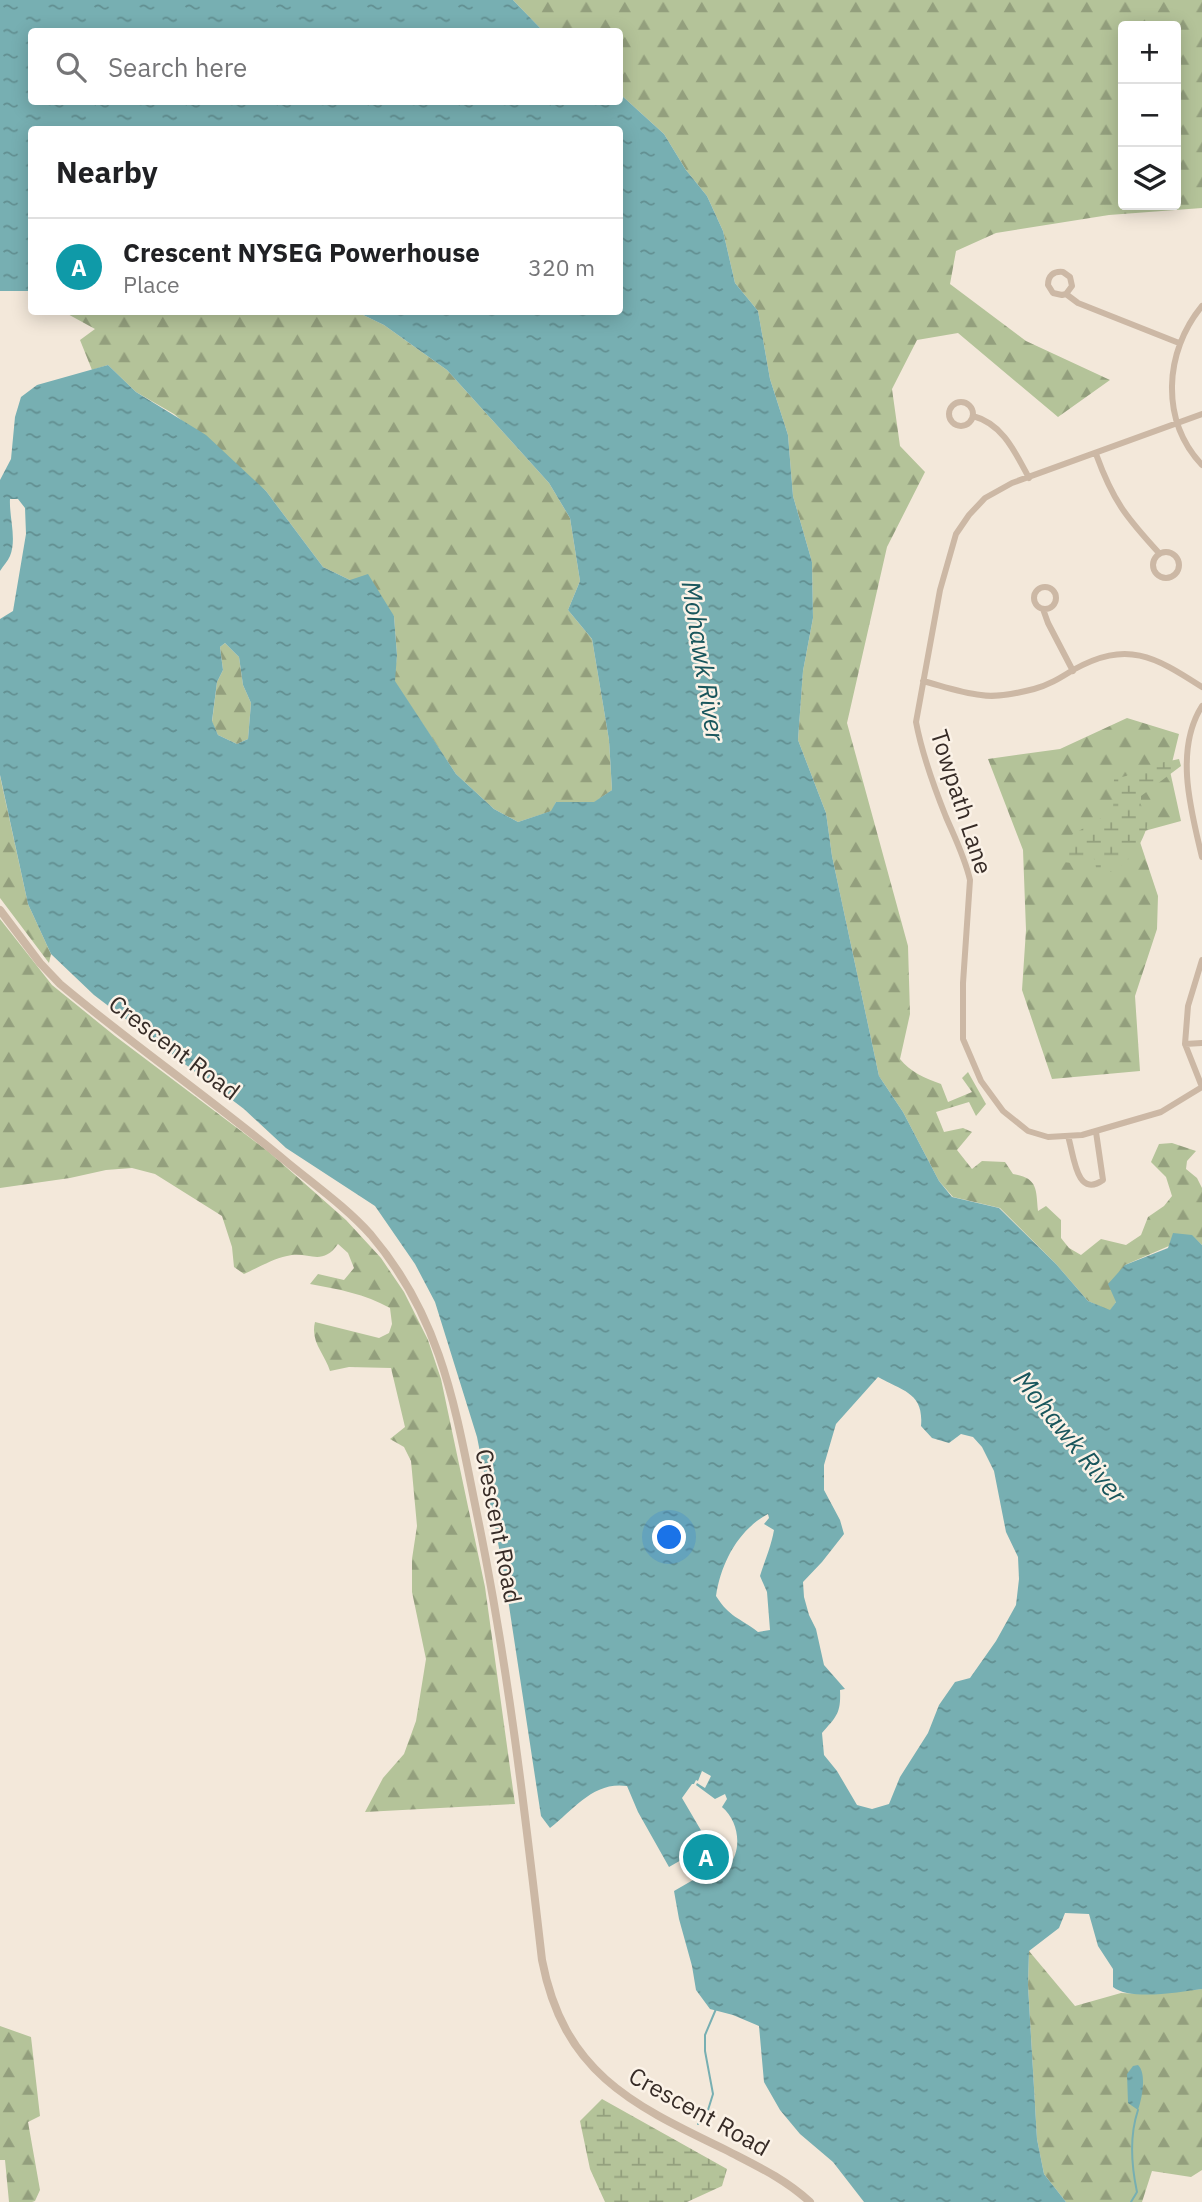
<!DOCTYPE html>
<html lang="en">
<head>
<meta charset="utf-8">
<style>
  body { margin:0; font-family:"IBM Plex Sans",sans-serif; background:#f6f6f6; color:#202124 }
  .controls { position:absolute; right:21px; top:21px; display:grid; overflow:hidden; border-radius:7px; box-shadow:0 4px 18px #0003 }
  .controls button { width:63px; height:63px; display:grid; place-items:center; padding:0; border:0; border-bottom:2px solid #e0e0e0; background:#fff; color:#202124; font:35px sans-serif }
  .you { position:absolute; left:670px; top:1538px; width:24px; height:24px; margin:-18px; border:5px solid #fff; border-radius:50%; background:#1a73e8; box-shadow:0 0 0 10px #1a73e833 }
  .badge { display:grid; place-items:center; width:46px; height:46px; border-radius:50%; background:#19565c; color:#fff; font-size:23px; font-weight:700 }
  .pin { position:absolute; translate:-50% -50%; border:4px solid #fff; box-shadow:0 2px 7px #0006 }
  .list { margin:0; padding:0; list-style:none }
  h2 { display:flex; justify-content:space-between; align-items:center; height:91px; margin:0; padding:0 28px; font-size:30px }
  h2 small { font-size:23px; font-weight:400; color:#757577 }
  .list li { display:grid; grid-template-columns:46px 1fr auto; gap:21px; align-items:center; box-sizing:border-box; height:98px; padding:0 28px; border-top:2px solid #e0e0e0 }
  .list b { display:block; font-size:26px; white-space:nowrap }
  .list p { margin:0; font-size:23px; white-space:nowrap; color:#757577 }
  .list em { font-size:23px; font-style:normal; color:#757577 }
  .icon { flex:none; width:38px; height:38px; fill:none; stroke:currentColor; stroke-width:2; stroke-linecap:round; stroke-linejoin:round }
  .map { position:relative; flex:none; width:1202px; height:2202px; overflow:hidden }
  .search { position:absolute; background:#fff; box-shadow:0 4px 18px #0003; left:28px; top:28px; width:595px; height:77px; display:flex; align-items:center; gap:18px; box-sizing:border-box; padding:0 24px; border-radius:7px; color:#757577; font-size:26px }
  .panel { position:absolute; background:#fff; box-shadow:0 4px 18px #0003; left:28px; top:126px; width:595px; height:189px; border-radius:7px }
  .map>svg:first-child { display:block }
  .forest { fill:url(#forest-firs); fill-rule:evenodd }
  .wetland { fill:url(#wetland-marsh) }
  .water { fill:url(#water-ripples); fill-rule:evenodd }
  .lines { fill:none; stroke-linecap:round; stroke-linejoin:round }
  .stream { stroke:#77afb2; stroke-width:2 }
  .minor { stroke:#ccb8a5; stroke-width:6 }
  .tertiary { stroke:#ccb8a5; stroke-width:8 }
  .labels { text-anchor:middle; stroke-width:5; stroke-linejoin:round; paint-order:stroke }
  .street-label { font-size:24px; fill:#372c27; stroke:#fbf2e7 }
  .water-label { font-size:26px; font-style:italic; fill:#19565c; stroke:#fbf2e7 }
</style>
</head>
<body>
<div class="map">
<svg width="1202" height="2202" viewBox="0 0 1202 2202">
  <defs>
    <pattern id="forest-firs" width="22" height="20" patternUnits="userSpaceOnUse" patternTransform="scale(1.75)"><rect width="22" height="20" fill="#b4c399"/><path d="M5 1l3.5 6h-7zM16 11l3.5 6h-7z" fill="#939f7d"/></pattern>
    <pattern id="wetland-marsh" width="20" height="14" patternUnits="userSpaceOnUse" patternTransform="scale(1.75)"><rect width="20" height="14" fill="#b4c399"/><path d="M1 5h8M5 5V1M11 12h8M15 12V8" fill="none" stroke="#939f7d"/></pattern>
    <pattern id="water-ripples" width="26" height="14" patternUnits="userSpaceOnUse" patternTransform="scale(1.75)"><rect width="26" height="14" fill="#77afb2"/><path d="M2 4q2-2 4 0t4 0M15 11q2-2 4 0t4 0" fill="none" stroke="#628f91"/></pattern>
  </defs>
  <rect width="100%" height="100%" fill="#f3e8da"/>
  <path class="forest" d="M 513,0 L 1202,0 L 1202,208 L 1109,215 L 996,233 L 956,251 L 950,284 L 1026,341 L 1110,380 L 1058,417 L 958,333 L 917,340 L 892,389 L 900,446 L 925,472 L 887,547 L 847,723 L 908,946 L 910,1014 L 900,1059 C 910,1072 925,1078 941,1084 L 948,1102 L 972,1092 L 962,1078 L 968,1072 L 986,1104 L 976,1116 L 969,1102 L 936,1112 L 944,1132 L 963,1128 L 972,1132 L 957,1150 L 972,1169 L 982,1161 L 1005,1162 L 1013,1174 C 1038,1178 1036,1189 1038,1211 L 1046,1206 L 1061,1220 L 1061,1238 L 1069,1248 L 1081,1255 L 1101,1239 L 1126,1245 L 1141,1235 L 1148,1217 L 1164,1206 L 1172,1196 L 1166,1177 L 1151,1162 L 1159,1144 L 1172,1143 L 1196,1151 L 1187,1161 L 1186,1169 L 1197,1178 L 1202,1188 L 1202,1245 L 1192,1236 L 1125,1265 L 1116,1302 L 1110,1311 L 1088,1301 L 1056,1264 L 1000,1208 L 953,1197 L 939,1181 L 903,1112 L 879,1076 L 832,856 L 826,813 L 798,740 L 803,671 L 813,618 L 812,562 L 793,496 L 788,435 L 770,379 L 758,311 L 735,283 L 723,231 L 707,196 L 686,170 L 664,134 L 620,94 L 620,32 L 543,31 ZM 1123,26 L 1176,26 L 1176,205 L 1123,205 Z
    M 64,312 L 357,312 L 384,325 L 447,370 L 549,483 L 570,518 L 580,581 L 568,610 L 592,639 L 609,740 L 612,790 L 595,802 L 556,802 L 552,811 L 518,822 L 494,809 L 456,774 L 394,681 L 397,655 L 394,616 L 350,580 L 323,567 L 266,491 L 174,414 L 136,392 L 108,365 L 92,370 L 80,340 L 95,329 Z
    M 225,643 L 239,657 L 243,685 L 251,703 L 248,739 L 237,744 L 218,735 L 212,722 L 217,682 L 223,670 L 220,647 Z
    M 1127,718 L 1179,734 L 1170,771 L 1181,821 L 1137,833 L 1158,896 L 1157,929 L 1135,996 L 1140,1071 L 1052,1079 L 1022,990 L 1026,930 L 1023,850 L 988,759 L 1060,749 Z
    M 0,776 L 28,904 L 51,954 L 49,963 L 0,898 Z
    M 0,919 L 52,985 L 115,1036 L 269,1152 L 346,1220 L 381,1258 L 404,1292 L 428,1340 L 441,1379 L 485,1587 L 515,1804 L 365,1812 L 383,1778 L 404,1754 L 416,1721 L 426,1659 L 412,1592 L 412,1559 L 417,1526 L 411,1461 L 404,1447 L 390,1439 L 405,1427 L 391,1368 L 349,1367 L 330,1371 C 325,1354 310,1342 315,1322 L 379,1338 L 389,1333 L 392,1324 L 390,1308 C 365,1294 338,1289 310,1284 L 318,1274 L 344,1280 L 354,1268 L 348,1253 L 338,1244 C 321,1268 308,1250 287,1256 C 272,1259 258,1268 244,1274 L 234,1267 L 232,1247 L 222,1216 L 155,1174 L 132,1168 L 106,1170 L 70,1178 L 0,1188 Z
    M 1029,1951 L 1075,2006 L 1121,1993 L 1141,1994 L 1202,1989 L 1202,2170 L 1191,2177 L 1152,2171 L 1142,2202 L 1066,2202 L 1044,2174 L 1037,2139 L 1028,1985 Z
    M 0,2026 L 31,2037 L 40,2116 L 28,2122 L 40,2190 L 35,2201 L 32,2202 L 9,2202 L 5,2160 L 0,2160 Z"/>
  <path class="wetland" d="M 1179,759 L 1181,766 L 1141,796 L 1141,805 L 1149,818 C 1144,845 1126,871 1097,876 L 1095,860 L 1089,853 L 1072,863 L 1063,862 L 1059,855 L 1070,836 L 1113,811 L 1114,779 L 1126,776 L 1146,766 Z
    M 602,2099 L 727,2169 L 722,2186 L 687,2202 L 605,2202 L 590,2169 L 580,2121 Z"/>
  <path class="water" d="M 0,0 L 513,0 L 543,31 L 32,32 L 32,102 L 620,102 L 620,94 L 664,134 L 686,170 L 707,196 L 723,231 L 735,283 L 758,311 L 770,379 L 788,435 L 793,496 L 812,562 L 813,618 L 803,671 L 798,740 L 826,813 L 832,856 L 879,1076 L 903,1112 L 939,1181 L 952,1197 L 999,1208 L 1056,1264 L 1088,1301 L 1110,1310 L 1116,1302 L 1108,1284 L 1125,1265 L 1168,1248 L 1173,1233 L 1192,1235 L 1202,1245 L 1202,1989 C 1180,1992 1130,2001 1113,1987 L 1113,1969 L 1098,1946 L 1089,1914 L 1065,1913 L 1059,1928 L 1029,1951 L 1028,1985 L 1037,2139 L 1044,2174 L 1066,2202 L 864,2202 L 833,2162 L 800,2134 L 780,2110 L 764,2082 L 759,2026 L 733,2015 L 710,2009 L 696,1990 L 692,1966 L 679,1919 L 674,1891 L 700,1876 L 704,1882 C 711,1878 722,1874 728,1867 C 743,1850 739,1821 722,1807 L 727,1799 L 725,1794 L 715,1799 L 696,1785 L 697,1783 L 705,1788 L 711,1776 L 702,1771 L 698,1781 L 696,1780 L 694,1784 L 692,1784 L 682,1798 L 709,1844 L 669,1867 L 638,1812 L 627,1786 C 594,1781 574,1809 550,1828 L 541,1816 L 504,1573 L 477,1437 L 435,1302 L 415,1264 L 375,1206 L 286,1148 L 244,1109 L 94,995 L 51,954 L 28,904 L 0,775 L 0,619 L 13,611 L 26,534 L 25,508 L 18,499 L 10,499 C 9,517 17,539 10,556 C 8,561 3,566 0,571 L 0,480 L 11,459 L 15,417 L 21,397 L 37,385 L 108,365 L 136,392 L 206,435 L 266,491 L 323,567 L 350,580 L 368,574 L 394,616 L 397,655 L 395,681 L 456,774 L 494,809 L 518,822 L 551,811 L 556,802 L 594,802 L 612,790 L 609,740 L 592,639 L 568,610 L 580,581 L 570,518 L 549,483 L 447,370 L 384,325 L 357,312 L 620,312 L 620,130 L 32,130 L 31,291 L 0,291 ZM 225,643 L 239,657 L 243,685 L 251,703 L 248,739 L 237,744 L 218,735 L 212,721 L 217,682 L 223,670 L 220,647 ZM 878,1377 C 903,1391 924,1393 921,1426 L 932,1438 L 949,1443 L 961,1434 L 973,1437 L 982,1447 L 994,1471 L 1006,1532 L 1018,1557 L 1019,1579 L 1016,1605 L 996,1641 L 970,1678 L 955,1682 L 939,1705 L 928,1733 L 900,1777 L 889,1804 L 872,1809 L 857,1805 L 837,1771 L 824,1755 L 822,1733 C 837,1716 841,1713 840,1690 L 845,1689 L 824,1665 L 816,1629 L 809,1615 L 804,1597 L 803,1582 L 822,1562 L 844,1534 L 840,1520 L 824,1490 L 824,1465 L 836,1424 ZM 768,1514 L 769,1518 L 764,1524 L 774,1530 C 771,1547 765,1560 760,1576 L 767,1592 L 770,1630 L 758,1632 C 739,1617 730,1618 716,1596 C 721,1563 738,1530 768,1514 Z
    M 1138,2065 C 1147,2073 1142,2099 1138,2110 L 1128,2103 L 1127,2074 L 1133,2066 Z"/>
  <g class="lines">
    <path class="stream" d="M 698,2124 L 708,2110 L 713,2094 L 705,2051 L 705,2035 L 716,2009
      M 1131,2202 L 1137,2192 C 1131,2164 1129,2137 1138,2110"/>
    <path class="minor" d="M 1066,294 L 1072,286 L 1070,277 L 1063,272 C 1053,271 1048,276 1048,285 L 1053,293 L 1062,295 L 1066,294 L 1078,303 L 1179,343
      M 1202,306 C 1164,352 1160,420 1202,465
      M949 414a12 12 0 1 1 24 0a12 12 0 1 1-24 0Z
      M 973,416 C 1003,424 1015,452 1029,478
      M 1096,454 C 1113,501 1126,517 1159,553
      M1153 565a13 13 0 1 1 26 0a13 13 0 1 1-26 0Z
      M1034 598a11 11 0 1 1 22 0a11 11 0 1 1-22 0Z
      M 1043,609 L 1048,623 L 1073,671
      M 923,681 C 942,686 961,693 981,695 C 997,698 1018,693 1034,689 C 1049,685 1060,678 1073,670 C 1127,640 1154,656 1202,687
      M 1202,706 C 1174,750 1191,811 1202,857
      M 1202,960 L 1188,1006 L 1185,1044 L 1202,1087
      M 1185,1044 L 1202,1043
      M 1202,1087 L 1161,1112 L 1082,1135 L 1048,1137 L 1028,1131 L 1003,1111 L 981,1081 L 963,1039 L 963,983 L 970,880 C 965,858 955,838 946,817 C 934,787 922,754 916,722 L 940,590 L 956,534 L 969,515 L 985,498 L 1012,483 L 1202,414
      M 1068,1136 C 1074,1155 1076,1199 1103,1180 L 1096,1132"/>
    <path class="tertiary" d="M 0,910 L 40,963 L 60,984 C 134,1046 214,1101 288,1163 C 316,1186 347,1208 371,1235 C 444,1321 456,1413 478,1519 C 508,1665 525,1812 542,1960 C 564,2074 633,2105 728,2151 C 757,2166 785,2179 810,2202"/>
  </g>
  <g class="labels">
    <g class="street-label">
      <text transform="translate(961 802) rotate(72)" y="8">Towpath Lane</text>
      <text transform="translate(174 1048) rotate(37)" y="8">Crescent Road</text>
      <text transform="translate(498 1526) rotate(79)" y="8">Crescent Road</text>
      <text transform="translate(699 2112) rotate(29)" y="8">Crescent Road</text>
    </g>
    <g class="water-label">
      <text transform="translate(703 661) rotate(81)" y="9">Mohawk River</text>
      <text transform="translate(1070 1437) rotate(51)" y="9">Mohawk River</text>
    </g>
  </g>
</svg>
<div class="controls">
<button>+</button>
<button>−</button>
<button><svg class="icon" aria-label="layers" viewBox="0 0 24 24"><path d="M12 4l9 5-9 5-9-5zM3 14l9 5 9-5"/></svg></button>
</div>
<div class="you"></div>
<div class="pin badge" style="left:706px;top:1857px;background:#0f9aa8">A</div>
<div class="search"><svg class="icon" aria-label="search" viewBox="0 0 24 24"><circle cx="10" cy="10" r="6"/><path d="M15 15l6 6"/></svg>Search here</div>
<section class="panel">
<h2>Nearby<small></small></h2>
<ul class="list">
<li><span class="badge" style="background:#0f9aa8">A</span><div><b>Crescent NYSEG Powerhouse</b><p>Place</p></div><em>320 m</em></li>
</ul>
</section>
</div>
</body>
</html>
